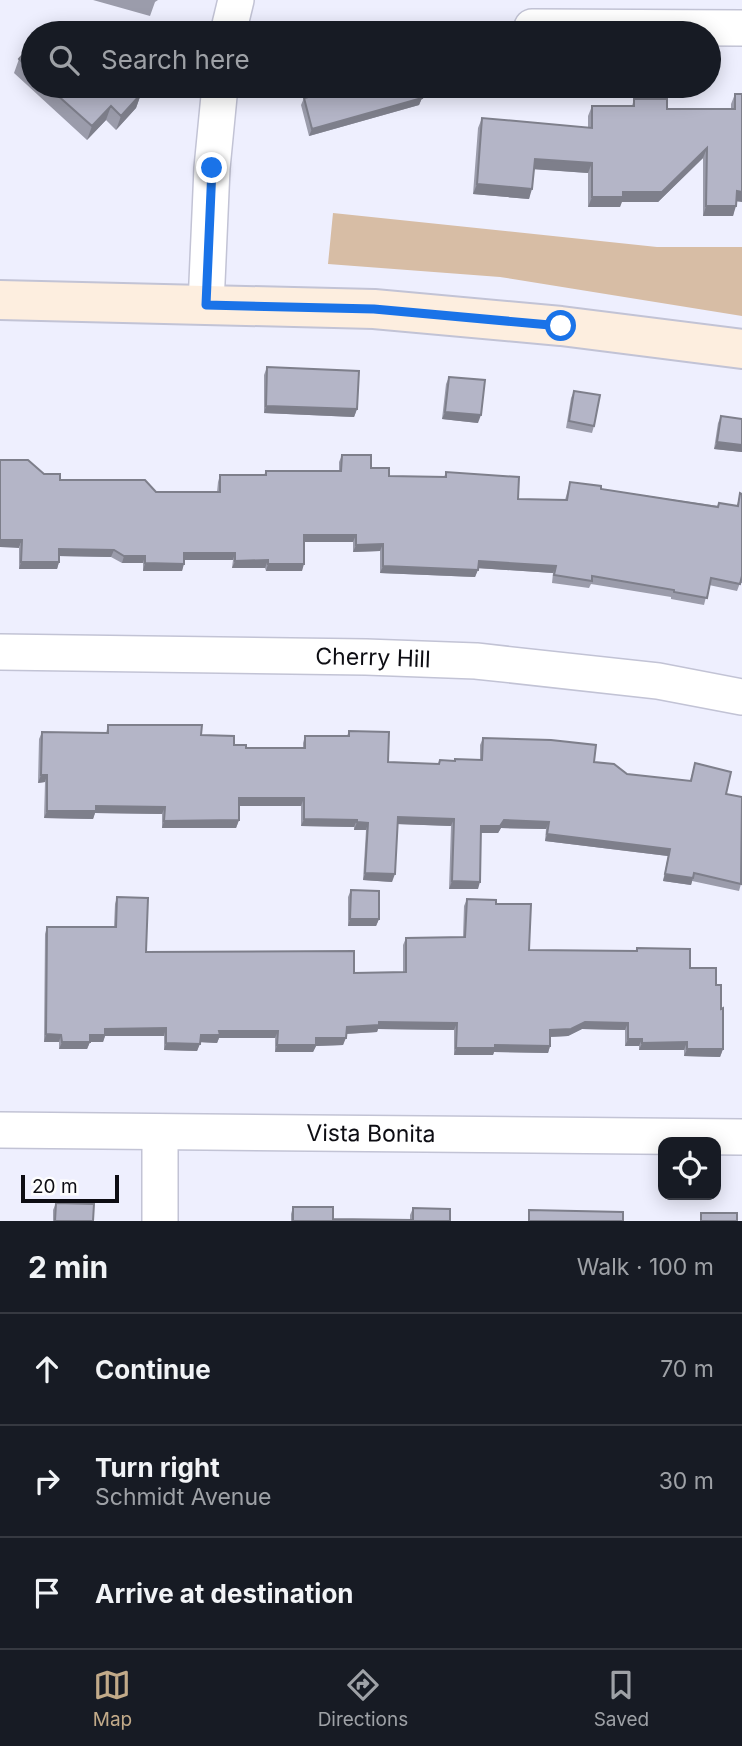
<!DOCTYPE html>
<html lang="en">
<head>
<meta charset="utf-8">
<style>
  body { margin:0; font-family:Inter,sans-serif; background:#242831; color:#f1f3f6 }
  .controls { position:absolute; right:21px; bottom:21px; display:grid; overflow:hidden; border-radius:14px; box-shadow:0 4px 18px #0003 }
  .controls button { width:63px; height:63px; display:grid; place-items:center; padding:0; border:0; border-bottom:2px solid #363941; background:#171b24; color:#f1f3f6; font:35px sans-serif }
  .scale { position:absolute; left:21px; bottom:18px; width:98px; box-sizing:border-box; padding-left:7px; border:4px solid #0d0d13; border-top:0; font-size:19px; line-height:24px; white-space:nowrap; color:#0d0d13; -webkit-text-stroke:5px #fdfdfd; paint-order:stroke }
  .stop { position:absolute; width:21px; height:21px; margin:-16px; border:5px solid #1a73e8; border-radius:50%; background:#fff }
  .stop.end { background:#1a73e8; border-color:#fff; box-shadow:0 2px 7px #0008 }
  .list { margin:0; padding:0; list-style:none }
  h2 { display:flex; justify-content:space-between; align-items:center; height:91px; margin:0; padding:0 28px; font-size:30px }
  h2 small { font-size:23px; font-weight:400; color:#9ea1a6 }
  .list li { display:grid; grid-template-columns:46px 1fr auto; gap:21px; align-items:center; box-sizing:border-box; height:112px; padding:0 28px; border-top:2px solid #363941 }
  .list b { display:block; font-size:26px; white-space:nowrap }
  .list p { margin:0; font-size:23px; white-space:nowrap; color:#9ea1a6 }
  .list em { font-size:23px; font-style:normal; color:#9ea1a6 }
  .icon { flex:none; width:38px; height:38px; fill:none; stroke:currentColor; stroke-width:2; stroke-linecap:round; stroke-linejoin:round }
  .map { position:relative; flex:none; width:742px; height:1221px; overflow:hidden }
  .search { position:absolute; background:#171b24; box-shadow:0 4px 18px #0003; left:21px; right:21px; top:21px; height:77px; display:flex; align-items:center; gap:18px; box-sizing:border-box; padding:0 24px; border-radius:38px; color:#9ea1a6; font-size:26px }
  .sheet { height:427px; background:#171b24 }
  nav { display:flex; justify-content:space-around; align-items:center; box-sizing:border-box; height:98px; border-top:2px solid #363941; background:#171b24; font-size:19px; color:#9ea1a6 }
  nav a { display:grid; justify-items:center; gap:4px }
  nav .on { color:#c2aa89 }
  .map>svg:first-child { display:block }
  .green { fill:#d7bda5 }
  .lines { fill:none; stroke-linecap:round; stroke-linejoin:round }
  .minor-casing { stroke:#c2c3d5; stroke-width:38 }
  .secondary-casing { stroke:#c2c3d5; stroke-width:42 }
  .minor { stroke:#fff; stroke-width:35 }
  .secondary { stroke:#fdeedf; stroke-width:38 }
  .wall { fill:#9b9cab }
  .shaded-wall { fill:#7e7f8b }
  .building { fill:#b4b5c7; stroke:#7e7f8b; stroke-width:2 }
  .route { stroke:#1a73e8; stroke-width:9 }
  .labels { text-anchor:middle; stroke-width:6; stroke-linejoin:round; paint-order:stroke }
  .street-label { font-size:23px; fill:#0d0d13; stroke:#fdfdfd }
</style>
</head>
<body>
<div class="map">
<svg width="742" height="1221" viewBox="0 0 742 1221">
  <rect width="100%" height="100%" fill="#eeeffe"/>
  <path class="green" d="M 333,213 L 657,247 L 742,247 L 742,316 L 500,277 L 328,264 Z"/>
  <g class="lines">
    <defs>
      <g id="minor">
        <path d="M 532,27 L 742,28"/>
        <path d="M 228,33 L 236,0"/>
        <path d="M 206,305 L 212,168 L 220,86"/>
        <path id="s1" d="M 0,652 L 366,657 L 476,661 L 658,681 L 742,697"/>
        <path id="s2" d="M 0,1130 L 742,1137"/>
        <path d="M 160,1221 L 160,1132"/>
      </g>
      <path id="secondary" d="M 0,300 L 374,309 L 561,326 L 742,349"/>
    </defs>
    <use href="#minor" class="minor-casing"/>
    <use href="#secondary" class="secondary-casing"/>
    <use href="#minor" class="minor"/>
    <use href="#secondary" class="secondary"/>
  </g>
  <path class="wall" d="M 93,0 L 158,0 L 155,2 L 150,16 Z
    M 33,43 L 33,86 L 132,86 L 141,94 L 136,108 L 116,130 L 106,120 L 87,140 L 14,73 L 19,59 Z
    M 314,86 L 418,86 L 422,98 L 419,105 L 309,136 L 301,105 L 304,98 L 316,95 Z
    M 735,94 L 736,201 L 733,216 L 703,216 L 703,158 L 658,202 L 621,202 L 620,207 L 588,207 L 588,173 L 534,169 L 529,199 L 473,194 L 478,128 L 482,118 L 588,128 L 588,116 L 592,106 L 632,106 L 634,99 L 667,109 L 731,109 L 731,104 Z
    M 267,367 L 357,409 L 354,417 L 264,413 L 264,375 Z
    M 449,377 L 478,423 L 442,419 L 446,384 Z
    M 574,391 L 594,426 L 592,433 L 566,428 L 571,398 Z
    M 721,416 L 742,419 L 742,452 L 714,449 L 718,423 Z
    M 342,455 L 389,476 L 444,477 L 446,472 L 518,499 L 565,500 L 570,482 L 601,489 L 718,506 L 719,503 L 737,506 L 740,493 L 742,494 L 742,583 L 740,583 L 737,591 L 709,585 L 704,605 L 671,599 L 671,597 L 591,584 L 589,588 L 552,583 L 553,573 L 478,568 L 475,577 L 380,573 L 380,551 L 353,552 L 353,542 L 304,542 L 302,571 L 266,571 L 265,568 L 232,568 L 233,560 L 184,560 L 182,571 L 143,571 L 143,563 L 122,563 L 111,557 L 59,556 L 59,562 L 57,569 L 19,569 L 19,548 L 44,474 L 60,480 L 156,492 L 217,492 L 218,482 L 220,475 L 264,475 L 266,471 L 339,471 L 339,462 Z
    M 108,725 L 201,735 L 246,748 L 303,748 L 303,743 L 305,736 L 347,736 L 349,731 L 388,762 L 438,764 L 440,760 L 480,760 L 480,745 L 483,738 L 594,762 L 627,774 L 690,781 L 695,763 L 726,794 L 741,884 L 739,891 L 692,881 L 691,885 L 663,881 L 668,856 L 545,841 L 546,829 L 501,828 L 498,833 L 481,833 L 478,889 L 449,889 L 451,826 L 398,824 L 392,882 L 363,880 L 366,830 L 354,830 L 354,827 L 301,826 L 301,806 L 239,806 L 239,820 L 236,828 L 162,828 L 162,814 L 95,813 L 93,819 L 44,818 L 45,782 L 38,783 L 39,739 L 42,732 L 106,733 Z
    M 351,890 L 379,919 L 376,926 L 348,926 L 348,897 Z
    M 117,897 L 146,952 L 354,973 L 403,973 L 403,945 L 406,938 L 463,937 L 464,906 L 467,899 L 496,904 L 529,950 L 635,951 L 637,948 L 690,968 L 716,985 L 721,1009 L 723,1049 L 720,1057 L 684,1056 L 684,1050 L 639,1050 L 639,1046 L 625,1046 L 625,1030 L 582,1029 L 568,1036 L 550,1037 L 550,1046 L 548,1053 L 494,1052 L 493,1055 L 454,1055 L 454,1030 L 378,1029 L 377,1032 L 346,1034 L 343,1045 L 316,1046 L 313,1052 L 275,1052 L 275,1038 L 219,1038 L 217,1043 L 200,1042 L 197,1051 L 164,1050 L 164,1036 L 105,1036 L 103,1042 L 90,1042 L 87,1049 L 59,1049 L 59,1042 L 44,1042 L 45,934 L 47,927 L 114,927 L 115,904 Z
    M 56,1203 L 93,1221 L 53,1221 L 53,1210 Z
    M 293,1207 L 333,1219 L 410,1220 L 410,1215 L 413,1208 L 450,1221 L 291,1221 L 291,1214 Z"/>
  <path class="shaded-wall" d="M 141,94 L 136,108 L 116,130 L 121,116 Z
    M 422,98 L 419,105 L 309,136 L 312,129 Z
    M 111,106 L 106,120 L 87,140 L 92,126 Z
    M 707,148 L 703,158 L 658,202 L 622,202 L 620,207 L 588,207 L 592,197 L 623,192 Z
    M 535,159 L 592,163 L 588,173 L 531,169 Z
    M 477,184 L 532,189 L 529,199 L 473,194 Z
    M 737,191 L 742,192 L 742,202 L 733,201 Z
    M 706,206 L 736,206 L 733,216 L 703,216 Z
    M 266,406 L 357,409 L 354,417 L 264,413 Z
    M 445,412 L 481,415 L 478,423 L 442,419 Z
    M 717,442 L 742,445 L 742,452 L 714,449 Z
    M 304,535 L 356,535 L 353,542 L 302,542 Z
    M 0,540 L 22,540 L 19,548 L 0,547 Z
    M 383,544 L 380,551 L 353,552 L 356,545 Z
    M 59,549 L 114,550 L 111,557 L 57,556 Z
    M 184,553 L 235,553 L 233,560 L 182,560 Z
    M 124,556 L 145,556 L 143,563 L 122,563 Z
    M 268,560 L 265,568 L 232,568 L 235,561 Z
    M 479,561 L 556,566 L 553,573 L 476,568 Z
    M 21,562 L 59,562 L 57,569 L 19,569 Z
    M 145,563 L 184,564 L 182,571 L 143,571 Z
    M 268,564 L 304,564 L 302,571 L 266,571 Z
    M 383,566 L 478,570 L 475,577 L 380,573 Z
    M 41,775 L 47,775 L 45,782 L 38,783 Z
    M 239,798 L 304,798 L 301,806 L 236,806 Z
    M 96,806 L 165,807 L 162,814 L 95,813 L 93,819 L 44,818 L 47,811 Z
    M 398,817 L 454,819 L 451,826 L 396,824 Z
    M 304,819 L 357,820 L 354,827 L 301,826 Z
    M 239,820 L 236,828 L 162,828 L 164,821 Z
    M 504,820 L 549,822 L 546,829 L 501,828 L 498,833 L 479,833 L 481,826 Z
    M 357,822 L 368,823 L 366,830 L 354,830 Z
    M 547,834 L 670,849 L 668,856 L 545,841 Z
    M 365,873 L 395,874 L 392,882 L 363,880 Z
    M 665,874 L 693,878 L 691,885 L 663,881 Z
    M 452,881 L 480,882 L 478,889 L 449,889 Z
    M 350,919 L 379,919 L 376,926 L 348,926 Z
    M 379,1022 L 457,1023 L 454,1030 L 378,1029 L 377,1032 L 344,1034 L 347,1027 Z
    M 585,1022 L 628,1023 L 625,1030 L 582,1029 L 568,1036 L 548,1037 L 550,1030 Z
    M 166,1028 L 164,1036 L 105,1036 L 103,1042 L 87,1042 L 90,1035 L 105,1029 Z
    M 219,1031 L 278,1031 L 275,1038 L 219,1038 L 217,1043 L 198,1042 L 201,1035 Z
    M 46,1034 L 61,1035 L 59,1042 L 44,1042 Z
    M 316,1038 L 346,1038 L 343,1045 L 316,1046 L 313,1052 L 275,1052 L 277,1045 Z
    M 628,1039 L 642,1039 L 639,1046 L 625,1046 Z
    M 62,1042 L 90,1042 L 87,1049 L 59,1049 Z
    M 687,1042 L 684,1050 L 639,1050 L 642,1043 Z
    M 166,1043 L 200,1044 L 197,1051 L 164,1050 Z
    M 495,1045 L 550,1046 L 548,1053 L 494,1052 L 493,1055 L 454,1055 L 456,1048 Z
    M 687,1049 L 723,1049 L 720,1057 L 684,1056 Z"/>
  <path class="building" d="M 417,26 L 419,33 L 392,33 Z
    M 71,28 L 76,33 L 66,33 Z
    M 33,43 L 33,73 L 19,59 Z
    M 47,86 L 132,86 L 141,94 L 121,116 L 111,106 L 92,126 Z
    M 318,86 L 418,86 L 422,98 L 312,129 L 304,98 L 321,94 Z
    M 735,94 L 742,94 L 742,192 L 737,191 L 736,206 L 706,206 L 707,148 L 662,192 L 623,192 L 623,197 L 592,197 L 592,163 L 535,159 L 532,189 L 477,184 L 482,118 L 592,128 L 592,106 L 634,106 L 634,99 L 667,99 L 667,109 L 735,109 Z
    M 267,367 L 359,371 L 357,409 L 266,406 Z
    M 449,377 L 485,380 L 481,415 L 445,412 Z
    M 574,391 L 600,395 L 594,426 L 569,421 Z
    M 721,416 L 742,419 L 742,445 L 717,442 Z
    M 342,455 L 371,455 L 371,468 L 389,468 L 389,476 L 446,477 L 446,472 L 519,477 L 518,499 L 567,500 L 570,482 L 601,486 L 601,489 L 718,507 L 719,503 L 738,506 L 740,493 L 742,494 L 742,576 L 740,584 L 711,578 L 707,598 L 674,592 L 674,590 L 592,576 L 592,581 L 554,575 L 556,566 L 479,561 L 478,570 L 383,566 L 383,544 L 356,545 L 356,535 L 304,535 L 304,564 L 268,564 L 268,560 L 235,561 L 235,553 L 184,553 L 184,564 L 145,563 L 145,556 L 124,556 L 114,550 L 59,549 L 59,562 L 21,562 L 22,540 L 0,540 L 0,460 L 28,460 L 44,474 L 60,474 L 60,480 L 145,480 L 156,492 L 220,492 L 220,475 L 266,475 L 266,471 L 341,471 Z
    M 108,725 L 202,725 L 201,735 L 234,736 L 234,745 L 246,745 L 246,748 L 305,748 L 305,736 L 349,736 L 349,731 L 389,732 L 388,762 L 439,764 L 440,760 L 455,761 L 455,759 L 482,760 L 483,738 L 551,740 L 596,745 L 594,762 L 614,764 L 627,774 L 691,781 L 695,763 L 731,772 L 726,794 L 742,797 L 741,884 L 694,873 L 693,878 L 665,874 L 670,849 L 547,834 L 549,822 L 504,820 L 500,826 L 481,826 L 480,882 L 452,881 L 454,819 L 398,817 L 395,874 L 365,873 L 368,823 L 357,822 L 357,820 L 304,819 L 304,798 L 239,798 L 239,820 L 164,821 L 165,807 L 96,806 L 96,811 L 47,811 L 47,775 L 41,775 L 42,732 L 108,733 Z
    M 351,890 L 379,891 L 379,919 L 350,919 Z
    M 117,897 L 148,898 L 146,952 L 354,951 L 354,973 L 406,972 L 406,938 L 465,937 L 467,899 L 496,900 L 496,904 L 531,904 L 529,950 L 637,951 L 637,948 L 690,949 L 690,968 L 716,968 L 716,985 L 721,985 L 721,1009 L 723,1008 L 723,1049 L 687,1049 L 687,1042 L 642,1043 L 642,1039 L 628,1039 L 628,1023 L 585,1022 L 571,1029 L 550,1030 L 550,1046 L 495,1045 L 495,1048 L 456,1048 L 457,1023 L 379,1022 L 379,1025 L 347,1027 L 346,1038 L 316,1038 L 316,1045 L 277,1045 L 278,1031 L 219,1031 L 220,1035 L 201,1035 L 200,1044 L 166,1043 L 166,1028 L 105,1029 L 105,1035 L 90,1035 L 90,1042 L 62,1042 L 61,1035 L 46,1034 L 47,927 L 116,927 Z
    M 56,1203 L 94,1204 L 93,1221 L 55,1221 Z
    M 293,1207 L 333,1207 L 333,1219 L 413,1220 L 413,1208 L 450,1209 L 450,1221 L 293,1221 Z
    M 529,1210 L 623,1212 L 623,1221 L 529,1221 Z
    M 701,1213 L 737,1213 L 737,1221 L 701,1221 Z"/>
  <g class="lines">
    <path class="route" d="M 212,168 L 206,305 L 374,309 L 561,326"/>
  </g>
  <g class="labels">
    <g class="street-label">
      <text dy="8" stroke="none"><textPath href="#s1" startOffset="373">Cherry Hill</textPath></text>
      <text dy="8" stroke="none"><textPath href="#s2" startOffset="371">Vista Bonita</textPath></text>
    </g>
  </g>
</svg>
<div class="controls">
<button><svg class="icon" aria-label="locate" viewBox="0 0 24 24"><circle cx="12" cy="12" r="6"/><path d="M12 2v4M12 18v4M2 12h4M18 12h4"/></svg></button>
</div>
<div class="scale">20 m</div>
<div class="stop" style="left:561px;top:326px"></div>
<div class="stop end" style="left:212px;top:168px"></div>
<div class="search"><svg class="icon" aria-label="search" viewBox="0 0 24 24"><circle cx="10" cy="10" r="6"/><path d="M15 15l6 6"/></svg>Search here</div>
</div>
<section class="sheet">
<h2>2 min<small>Walk · 100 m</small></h2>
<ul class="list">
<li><svg class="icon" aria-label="ahead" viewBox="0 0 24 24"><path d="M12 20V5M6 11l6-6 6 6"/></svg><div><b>Continue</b></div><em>70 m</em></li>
<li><svg class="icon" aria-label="right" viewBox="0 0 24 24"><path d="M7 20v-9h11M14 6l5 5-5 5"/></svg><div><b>Turn right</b><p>Schmidt Avenue</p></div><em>30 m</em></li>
<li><svg class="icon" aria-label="arrive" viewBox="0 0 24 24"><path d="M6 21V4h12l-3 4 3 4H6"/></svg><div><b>Arrive at destination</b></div></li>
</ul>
</section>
<nav>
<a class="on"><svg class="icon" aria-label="map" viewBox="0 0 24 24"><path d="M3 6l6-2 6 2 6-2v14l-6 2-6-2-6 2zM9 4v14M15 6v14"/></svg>Map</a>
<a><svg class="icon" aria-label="directions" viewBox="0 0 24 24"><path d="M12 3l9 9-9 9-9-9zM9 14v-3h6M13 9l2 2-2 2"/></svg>Directions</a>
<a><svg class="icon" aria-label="saved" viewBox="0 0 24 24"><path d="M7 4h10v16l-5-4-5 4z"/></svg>Saved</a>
</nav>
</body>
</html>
